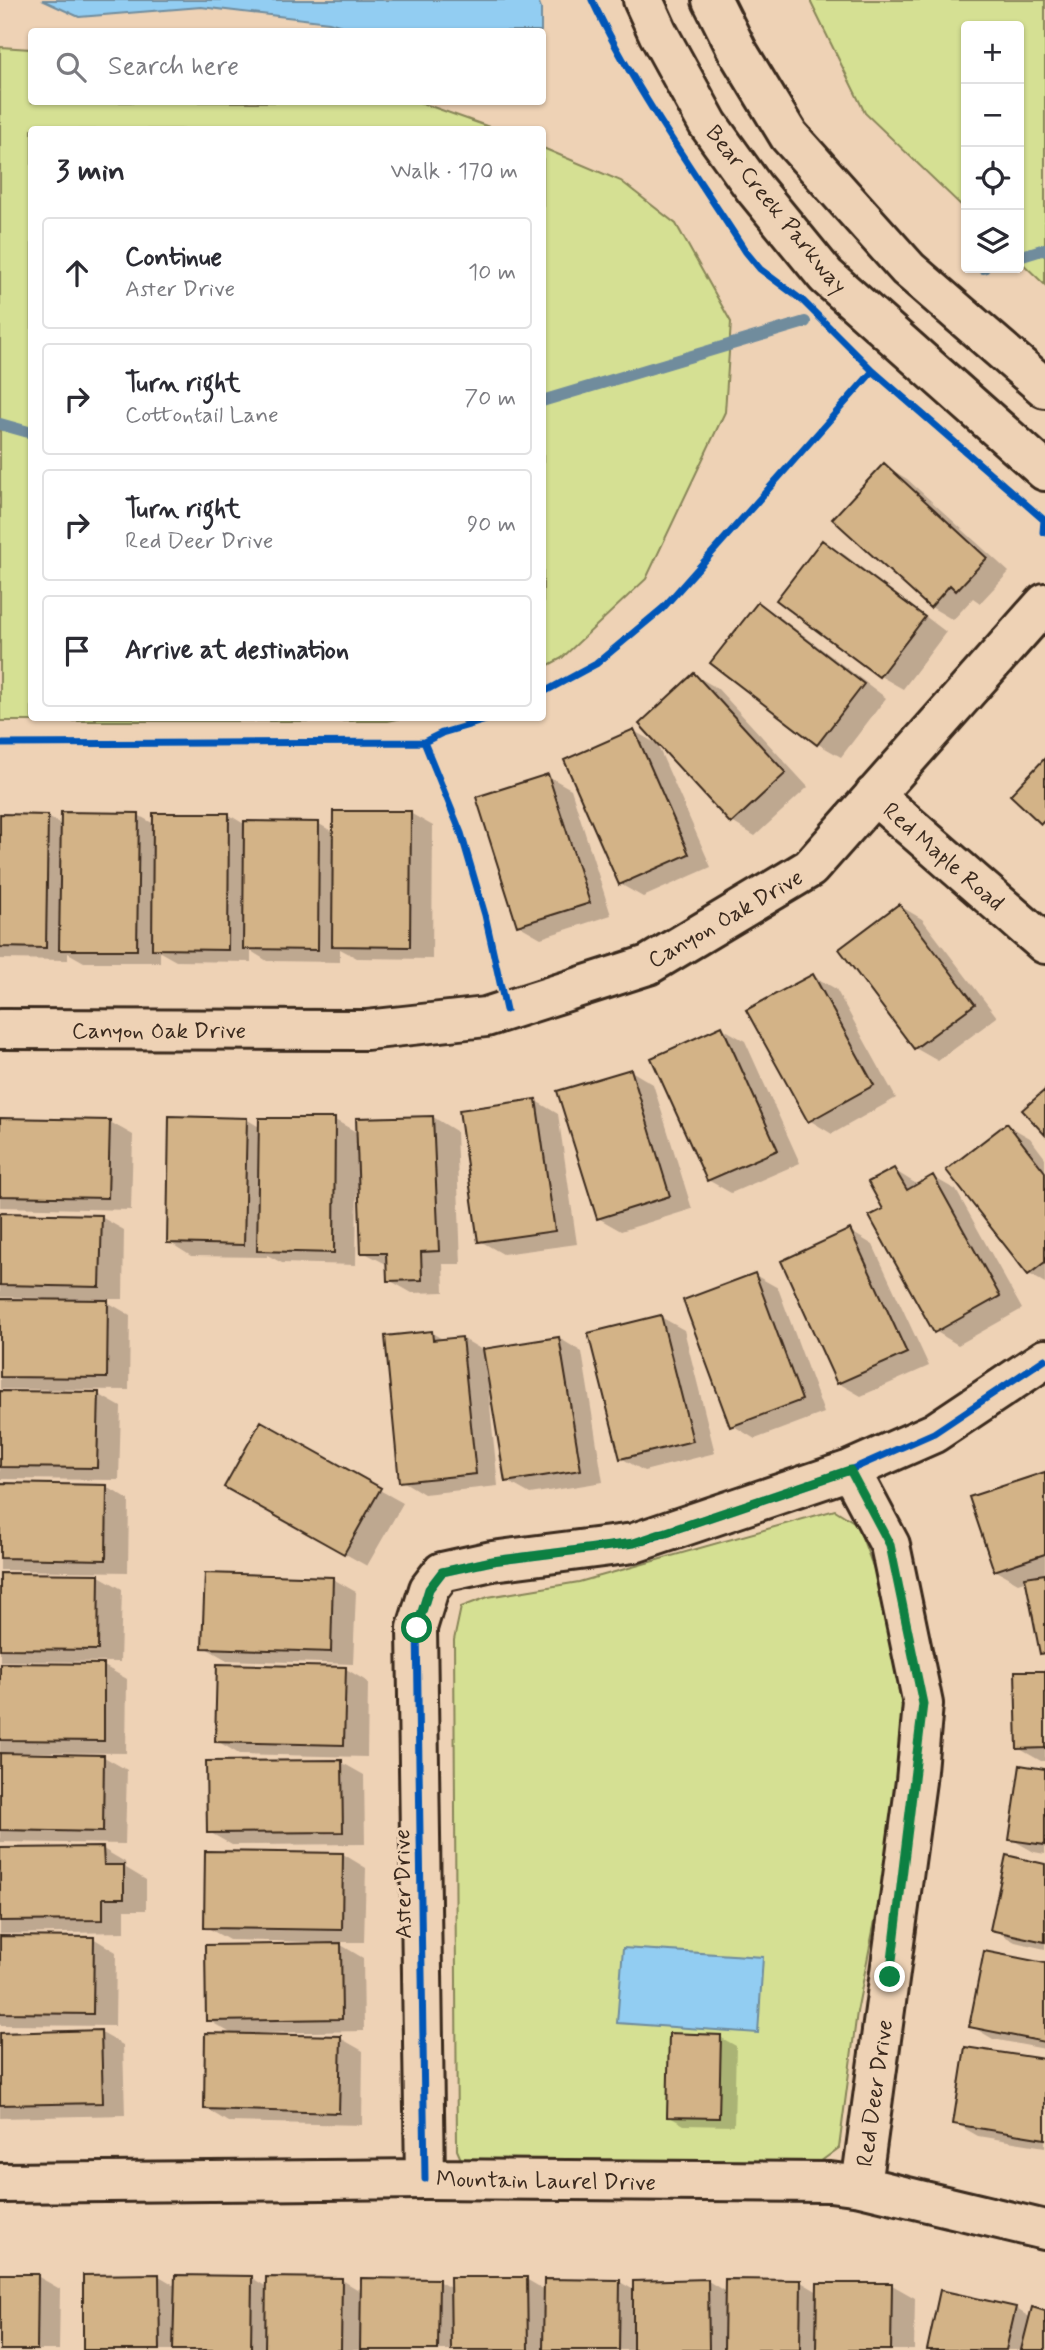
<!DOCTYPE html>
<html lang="en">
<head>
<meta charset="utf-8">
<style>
  body { margin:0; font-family:Mynerve,sans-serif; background:#f2f2f3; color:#2b2b33 }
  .controls { position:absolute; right:21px; top:21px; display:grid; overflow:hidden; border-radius:7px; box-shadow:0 2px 5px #0004 }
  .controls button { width:63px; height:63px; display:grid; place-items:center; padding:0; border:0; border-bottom:2px solid #e1e1e2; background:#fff; color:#2b2b33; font:35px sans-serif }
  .stop { position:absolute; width:21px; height:21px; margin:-16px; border:5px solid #0b8043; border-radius:50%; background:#fff }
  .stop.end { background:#0b8043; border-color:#fff; box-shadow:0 2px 7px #0008 }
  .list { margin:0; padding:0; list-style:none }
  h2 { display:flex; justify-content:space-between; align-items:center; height:91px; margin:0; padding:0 28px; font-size:30px }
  h2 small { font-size:23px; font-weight:400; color:#7c7c81 }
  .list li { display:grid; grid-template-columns:46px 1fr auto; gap:21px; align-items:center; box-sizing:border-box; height:112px; margin:0 14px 14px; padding:0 14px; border:2px solid #e1e1e2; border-radius:7px }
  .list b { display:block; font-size:26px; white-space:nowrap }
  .list p { margin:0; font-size:23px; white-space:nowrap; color:#7c7c81 }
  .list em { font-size:23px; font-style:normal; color:#7c7c81 }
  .icon { flex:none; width:38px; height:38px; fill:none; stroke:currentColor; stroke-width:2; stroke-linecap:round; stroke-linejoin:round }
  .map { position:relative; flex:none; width:1045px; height:2350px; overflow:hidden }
  .search { position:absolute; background:#fff; box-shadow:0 2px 5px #0004; left:28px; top:28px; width:518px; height:77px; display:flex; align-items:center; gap:18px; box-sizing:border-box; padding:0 24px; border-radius:7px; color:#7c7c81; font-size:26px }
  .panel { position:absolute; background:#fff; box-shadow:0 2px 5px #0004; left:28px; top:126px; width:518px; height:595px; border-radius:7px }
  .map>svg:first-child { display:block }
  .green { fill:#d5e093; stroke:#888558; stroke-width:2 }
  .water { fill:#92cdf2; stroke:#6f8c9d; stroke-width:2 }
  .shadow { fill:#0003 }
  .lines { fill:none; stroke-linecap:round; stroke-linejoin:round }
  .stream { stroke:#6f8c9d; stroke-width:12 }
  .building { fill:#d3b387; stroke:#3b2a1e; stroke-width:2 }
  .street-casing { stroke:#3b2a1e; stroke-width:44 }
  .secondary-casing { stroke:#3b2a1e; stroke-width:44 }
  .street { stroke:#eed2b5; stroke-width:38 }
  .secondary { stroke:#eed2b5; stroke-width:38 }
  .cycleway-casing { stroke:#eed2b5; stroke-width:11 }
  .cycleway { stroke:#0057b8; stroke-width:7 }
  .route { stroke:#0b8043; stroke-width:9 }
  .labels { text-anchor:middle; stroke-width:6; stroke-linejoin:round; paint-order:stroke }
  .street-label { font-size:23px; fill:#3b2a1e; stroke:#eed2b5 }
</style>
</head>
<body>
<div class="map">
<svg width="1045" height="2350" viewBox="0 0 1045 2350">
  <rect width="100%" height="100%" fill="#eed2b5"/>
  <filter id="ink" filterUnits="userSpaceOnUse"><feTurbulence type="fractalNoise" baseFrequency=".0143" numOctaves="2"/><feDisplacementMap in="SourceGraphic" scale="14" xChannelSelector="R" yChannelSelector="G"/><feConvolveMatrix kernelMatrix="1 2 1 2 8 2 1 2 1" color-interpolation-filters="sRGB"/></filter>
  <g filter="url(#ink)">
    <path class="green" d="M 811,0 L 1045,0 L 1045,285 L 1019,260 L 1019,26 L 966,26 L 966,210 L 865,113 L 811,3 Z
      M 0,47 L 31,49 L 32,102 L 419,102 L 495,129 L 32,130 L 32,718 L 402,718 L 388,721 L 0,721 Z
      M 543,148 L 621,181 L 676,224 L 731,322 L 725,412 L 646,579 L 562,658 L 543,668 Z
      M 835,1510 L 857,1524 L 878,1580 L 911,1706 L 899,1799 L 857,2012 L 839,2148 L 813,2167 L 463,2164 L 457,2150 L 454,1640 L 461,1607 L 488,1597 L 579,1582 Z"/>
    <path class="water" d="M 42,0 L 538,0 L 541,8 L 541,31 L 359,31 L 329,22 L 201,7 L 79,17 Z
      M 623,1948 L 763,1957 L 758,2033 L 617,2023 Z"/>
    <path class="shadow" d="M 884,465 L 907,479 L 1009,572 L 980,603 L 973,598 L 953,620 L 931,607 Z
      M 822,542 L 845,555 L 946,632 L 903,689 L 880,676 L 779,599 Z
      M 758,605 L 781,618 L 886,698 L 841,757 L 818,744 L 713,663 Z
      M 694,675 L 717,688 L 808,787 L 755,836 L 732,822 Z
      M 634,731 L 657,744 L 711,867 L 643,897 L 620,884 Z
      M 548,776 L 571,789 L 611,915 L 541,938 L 518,925 Z
      M 410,813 L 433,826 L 432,959 L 357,958 L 340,949 L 340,962 L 267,961 L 251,951 L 251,962 L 176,961 L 160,952 L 160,962 L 84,962 L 68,953 L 68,960 L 0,959 L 0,816 L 48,817 L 62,825 L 138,815 L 154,824 L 229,815 L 246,825 L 319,824 L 335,833 Z
      M 900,906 L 922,919 L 997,1017 L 938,1061 L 915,1048 L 841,949 Z
      M 813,976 L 836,989 L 896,1098 L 832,1134 L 809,1120 Z
      M 722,1028 L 745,1041 L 800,1163 L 731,1193 L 708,1180 Z
      M 631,1071 L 653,1084 L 692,1209 L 621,1231 L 598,1218 Z
      M 536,1101 L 558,1114 L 577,1244 L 503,1254 L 480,1241 Z
      M 433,1117 L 456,1131 L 461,1264 L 443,1264 L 444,1292 L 412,1293 L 389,1280 L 388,1265 L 363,1252 L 360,1187 L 357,1187 L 356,1265 L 282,1263 L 267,1255 L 267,1257 L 191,1256 L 169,1242 L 246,1119 L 261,1128 L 335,1120 L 358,1133 Z
      M 0,1119 L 110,1122 L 133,1135 L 131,1210 L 0,1207 Z
      M 1007,1125 L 1030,1138 L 1045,1158 L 1045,1283 L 1029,1274 Z
      M 894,1170 L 918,1185 L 933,1177 L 956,1190 L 1022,1309 L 958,1345 L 935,1331 L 885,1210 Z
      M 0,1215 L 101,1217 L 124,1230 L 123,1299 L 102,1299 L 130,1315 L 129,1390 L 0,1389 L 0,1301 L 43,1301 L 43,1298 L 0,1297 Z
      M 850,1231 L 873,1245 L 929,1366 L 861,1396 L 838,1383 Z
      M 755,1275 L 778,1288 L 824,1413 L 755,1439 L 732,1425 Z
      M 661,1317 L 684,1330 L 715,1453 L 644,1471 L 621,1458 Z
      M 432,1333 L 444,1340 L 462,1338 L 484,1351 L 559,1338 L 582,1352 L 603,1482 L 530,1494 L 507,1481 L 491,1385 L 488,1385 L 498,1486 L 424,1494 L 401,1480 Z
      M 0,1392 L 98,1394 L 121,1407 L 119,1480 L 0,1479 Z
      M 261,1424 L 403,1503 L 367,1566 L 226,1487 Z
      M 1045,1474 L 1045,1655 L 1042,1653 L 1027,1580 L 1018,1583 L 995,1570 Z
      M 0,1485 L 107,1487 L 129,1500 L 128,1572 L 0,1570 Z
      M 0,1574 L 99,1576 L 122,1589 L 120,1662 L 0,1661 Z
      M 333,1579 L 356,1592 L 353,1664 L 227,1660 L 204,1647 Z
      M 0,1665 L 104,1666 L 127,1679 L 126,1753 L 6,1752 L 6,1755 L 104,1757 L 127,1770 L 125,1844 L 0,1842 Z
      M 346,1669 L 368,1682 L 367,1757 L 239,1754 L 217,1741 Z
      M 1045,1673 L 1045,1761 L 1041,1761 L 1018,1748 Z
      M 341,1762 L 364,1775 L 365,1844 L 232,1845 L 209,1832 Z
      M 1045,1771 L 1045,1854 L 1034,1852 L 1011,1839 Z
      M 103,1849 L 125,1862 L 126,1868 L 146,1880 L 146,1910 L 125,1910 L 125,1932 L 0,1934 L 0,1850 Z
      M 343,1854 L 366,1868 L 364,1942 L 336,1942 L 363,1958 L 364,2031 L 258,2033 L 258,2036 L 340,2038 L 363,2051 L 362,2125 L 228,2122 L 205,2108 L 234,2035 L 208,2020 L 316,1945 L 316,1942 L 229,1940 L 206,1927 Z
      M 1045,1866 L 1045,1949 L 1015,1942 L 992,1929 Z
      M 0,1937 L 93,1938 L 116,1952 L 115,2026 L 0,2025 Z
      M 1045,1965 L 1045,2049 L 993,2039 L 971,2026 Z
      M 100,2032 L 123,2045 L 125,2115 L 0,2118 L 0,2034 Z
      M 720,2037 L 736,2046 L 734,2126 L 684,2125 L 668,2116 Z
      M 1045,2061 L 1045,2147 L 978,2136 L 955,2123 Z
      M 0,2276 L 37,2276 L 60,2289 L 59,2350 L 0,2350 Z
      M 159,2276 L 176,2286 L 252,2278 L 267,2287 L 342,2280 L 362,2292 L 438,2281 L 452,2289 L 526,2279 L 545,2290 L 620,2282 L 634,2290 L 708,2281 L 726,2292 L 801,2282 L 818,2292 L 892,2285 L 915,2298 L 914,2350 L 85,2350 Z
      M 1015,2308 L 1031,2318 L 1045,2312 L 1045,2350 L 928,2350 Z"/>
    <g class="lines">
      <path class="stream" d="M 1019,257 L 1045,249
        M 983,268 L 984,268
        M 542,401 L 805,322
        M 0,424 L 32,433"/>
    </g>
    <path class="building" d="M 884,463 L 987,558 L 956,591 L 950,585 L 930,608 L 832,519 Z
      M 822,540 L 925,617 L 879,677 L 776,600 Z
      M 758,602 L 864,684 L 817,745 L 710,663 Z
      M 694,673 L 786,773 L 731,824 L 639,724 Z
      M 634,729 L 689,854 L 619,885 L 564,760 Z
      M 1045,758 L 1045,820 L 1041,824 L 1010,795 Z
      M 548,774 L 590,903 L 517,926 L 476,797 Z
      M 333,811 L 411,811 L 410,947 L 332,946 Z
      M 61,812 L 139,813 L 137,950 L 59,950 Z
      M 153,813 L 229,813 L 228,950 L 152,949 Z
      M 0,814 L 48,815 L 46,948 L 0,947 Z
      M 244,821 L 319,822 L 318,950 L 243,949 Z
      M 899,904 L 975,1004 L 914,1049 L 839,949 Z
      M 813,974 L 874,1085 L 808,1122 L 746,1010 Z
      M 722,1026 L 778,1150 L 707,1181 L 651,1058 Z
      M 631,1069 L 670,1196 L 597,1219 L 557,1091 Z
      M 1045,1090 L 1045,1135 L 1022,1110 Z
      M 536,1099 L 555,1231 L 478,1242 L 459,1110 Z
      M 169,1116 L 247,1118 L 244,1245 L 167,1243 Z
      M 433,1116 L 439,1251 L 421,1252 L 422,1280 L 387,1281 L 386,1253 L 361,1253 L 356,1118 Z
      M 0,1118 L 110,1120 L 108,1198 L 0,1196 Z
      M 259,1118 L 335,1118 L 334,1253 L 257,1251 Z
      M 1007,1123 L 1045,1172 L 1045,1262 L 1028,1275 L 946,1170 Z
      M 894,1168 L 907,1190 L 933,1175 L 1000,1296 L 934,1333 L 869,1216 L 883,1209 L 868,1182 Z
      M 0,1213 L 102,1215 L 100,1287 L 0,1285 Z
      M 850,1229 L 907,1353 L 837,1384 L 781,1261 Z
      M 755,1273 L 802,1400 L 730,1427 L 683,1300 Z
      M 0,1299 L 108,1300 L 107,1378 L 0,1377 Z
      M 661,1315 L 693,1441 L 620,1459 L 588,1333 Z
      M 432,1331 L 433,1340 L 462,1337 L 476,1474 L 399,1482 L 385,1336 Z
      M 559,1337 L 581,1470 L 505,1482 L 483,1349 Z
      M 0,1391 L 99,1392 L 97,1468 L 0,1467 Z
      M 261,1421 L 381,1488 L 344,1554 L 224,1487 Z
      M 1045,1472 L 1045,1554 L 994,1571 L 969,1497 Z
      M 0,1483 L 107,1485 L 106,1560 L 0,1558 Z
      M 0,1573 L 99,1574 L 98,1650 L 0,1649 Z
      M 205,1573 L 333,1577 L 331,1652 L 202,1648 Z
      M 1045,1574 L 1045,1653 L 1040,1654 L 1025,1577 Z
      M 0,1663 L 104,1664 L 104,1741 L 0,1740 Z
      M 217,1664 L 346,1667 L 344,1745 L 215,1742 Z
      M 1015,1671 L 1045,1671 L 1045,1748 L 1017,1749 Z
      M 0,1753 L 104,1755 L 103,1832 L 0,1830 Z
      M 342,1760 L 343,1832 L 207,1833 L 206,1761 Z
      M 1020,1765 L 1045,1769 L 1045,1845 L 1009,1840 Z
      M 103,1847 L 104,1865 L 124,1865 L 124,1898 L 103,1898 L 103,1920 L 0,1921 L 0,1848 Z
      M 205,1851 L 343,1853 L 342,1930 L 204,1928 Z
      M 1006,1855 L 1045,1864 L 1045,1942 L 990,1930 Z
      M 0,1936 L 94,1937 L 93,2014 L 0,2013 Z
      M 341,1943 L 342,2019 L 206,2021 L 205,1945 Z
      M 984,1951 L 1045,1963 L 1045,2042 L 969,2027 Z
      M 101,2030 L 103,2103 L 0,2105 L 0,2033 Z
      M 205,2033 L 341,2036 L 339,2113 L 204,2109 Z
      M 669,2033 L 721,2035 L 719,2118 L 667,2117 Z
      M 965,2047 L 1045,2059 L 1045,2139 L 953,2124 Z
      M 0,2274 L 38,2274 L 37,2350 L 0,2350 Z
      M 159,2274 L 160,2350 L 83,2350 L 83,2275 Z
      M 175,2275 L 252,2276 L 251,2350 L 173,2350 Z
      M 266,2277 L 342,2278 L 341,2350 L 265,2350 Z
      M 450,2277 L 527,2277 L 528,2350 L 451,2350 Z
      M 361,2278 L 439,2279 L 438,2350 L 360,2350 Z
      M 544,2279 L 620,2280 L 619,2350 L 543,2350 Z
      M 708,2279 L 709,2350 L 633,2350 L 633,2281 Z
      M 725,2279 L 801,2280 L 800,2350 L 724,2350 Z
      M 817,2283 L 892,2283 L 891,2350 L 816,2350 Z
      M 940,2290 L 1016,2307 L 1006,2350 L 927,2350 Z
      M 1032,2307 L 1045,2311 L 1045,2350 L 1021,2350 Z"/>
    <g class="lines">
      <defs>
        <path id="street" d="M 874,795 L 1045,944
          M 0,1029 L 366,1030 L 486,1017 L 648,965 L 810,868 L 1045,603
          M 850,1470 L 890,1545 L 923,1704 L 916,1781 L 861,2186
          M 425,2179 L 417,1628 L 429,1589 L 442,1572 L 492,1561 L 634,1543 L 850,1470 L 934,1433 L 1045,1359
          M 0,2183 L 425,2179 L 830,2182 L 861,2186 L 1045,2230"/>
        <path id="secondary" d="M 643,0 L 658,33 L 708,124 L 754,188 L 826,276 L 1045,471
          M 712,0 L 738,52 L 789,136 L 908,269 L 1045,388"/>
      </defs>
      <use href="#street" class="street-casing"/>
      <use href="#secondary" class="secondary-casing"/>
      <use href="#street" class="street"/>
      <use href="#secondary" class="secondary"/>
      <defs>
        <path id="cycleway" d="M 592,0 C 634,89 693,170 746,252 L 760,269 L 803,301 L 873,371
          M 542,693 L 596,664 L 663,608 L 873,371 L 1044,520 L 1043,532 L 1045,532
          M 424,742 L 461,833 L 485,915 L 506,1010
          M 0,744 L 424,742 L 442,733 L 493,718
          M 425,2179 L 417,1628 L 429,1589 L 442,1572 L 492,1561 L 634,1543 L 850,1470 L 934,1433 L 1045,1359"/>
      </defs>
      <use href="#cycleway" class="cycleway-casing"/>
      <use href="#cycleway" class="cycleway"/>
    </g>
  </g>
  <g class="lines" filter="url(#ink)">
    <path class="route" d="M 417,1628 L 429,1589 L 442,1572 L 492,1561 L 634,1543 L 850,1470 L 890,1545 L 923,1704 L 890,1977"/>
  </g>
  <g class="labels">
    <g class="street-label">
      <text transform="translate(777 209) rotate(51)" y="8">Bear Creek Parkway</text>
      <text transform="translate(944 856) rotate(41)" y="8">Red Maple Road</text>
      <text transform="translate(725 918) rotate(-30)" y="8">Canyon Oak Drive</text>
      <text x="159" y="1038">Canyon Oak Drive</text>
      <text transform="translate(402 1884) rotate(-91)" y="8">Aster Drive</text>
      <text transform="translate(874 2093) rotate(-82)" y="8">Red Deer Drive</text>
      <text transform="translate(546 2180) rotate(1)" y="8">Mountain Laurel Drive</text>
    </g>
  </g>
</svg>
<div class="controls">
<button>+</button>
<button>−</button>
<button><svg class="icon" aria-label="locate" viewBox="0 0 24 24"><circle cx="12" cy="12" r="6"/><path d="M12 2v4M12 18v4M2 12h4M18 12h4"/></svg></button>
<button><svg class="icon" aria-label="layers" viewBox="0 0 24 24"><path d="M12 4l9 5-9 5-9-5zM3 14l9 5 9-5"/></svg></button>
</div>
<div class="stop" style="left:417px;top:1628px"></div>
<div class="stop end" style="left:890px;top:1977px"></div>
<div class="search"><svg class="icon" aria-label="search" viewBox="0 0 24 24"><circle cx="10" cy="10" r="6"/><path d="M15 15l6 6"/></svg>Search here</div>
<section class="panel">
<h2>3 min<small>Walk · 170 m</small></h2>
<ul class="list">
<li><svg class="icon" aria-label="ahead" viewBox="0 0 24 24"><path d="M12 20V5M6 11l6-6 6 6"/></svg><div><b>Continue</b><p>Aster Drive</p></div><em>10 m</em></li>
<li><svg class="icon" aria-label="right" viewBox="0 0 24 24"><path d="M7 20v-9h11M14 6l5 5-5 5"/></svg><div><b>Turn right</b><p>Cottontail Lane</p></div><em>70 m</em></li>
<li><svg class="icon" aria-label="right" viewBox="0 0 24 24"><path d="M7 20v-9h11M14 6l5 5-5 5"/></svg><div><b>Turn right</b><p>Red Deer Drive</p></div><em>90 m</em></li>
<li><svg class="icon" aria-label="arrive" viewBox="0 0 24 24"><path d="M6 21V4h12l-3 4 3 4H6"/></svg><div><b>Arrive at destination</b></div></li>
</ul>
</section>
</div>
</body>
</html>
